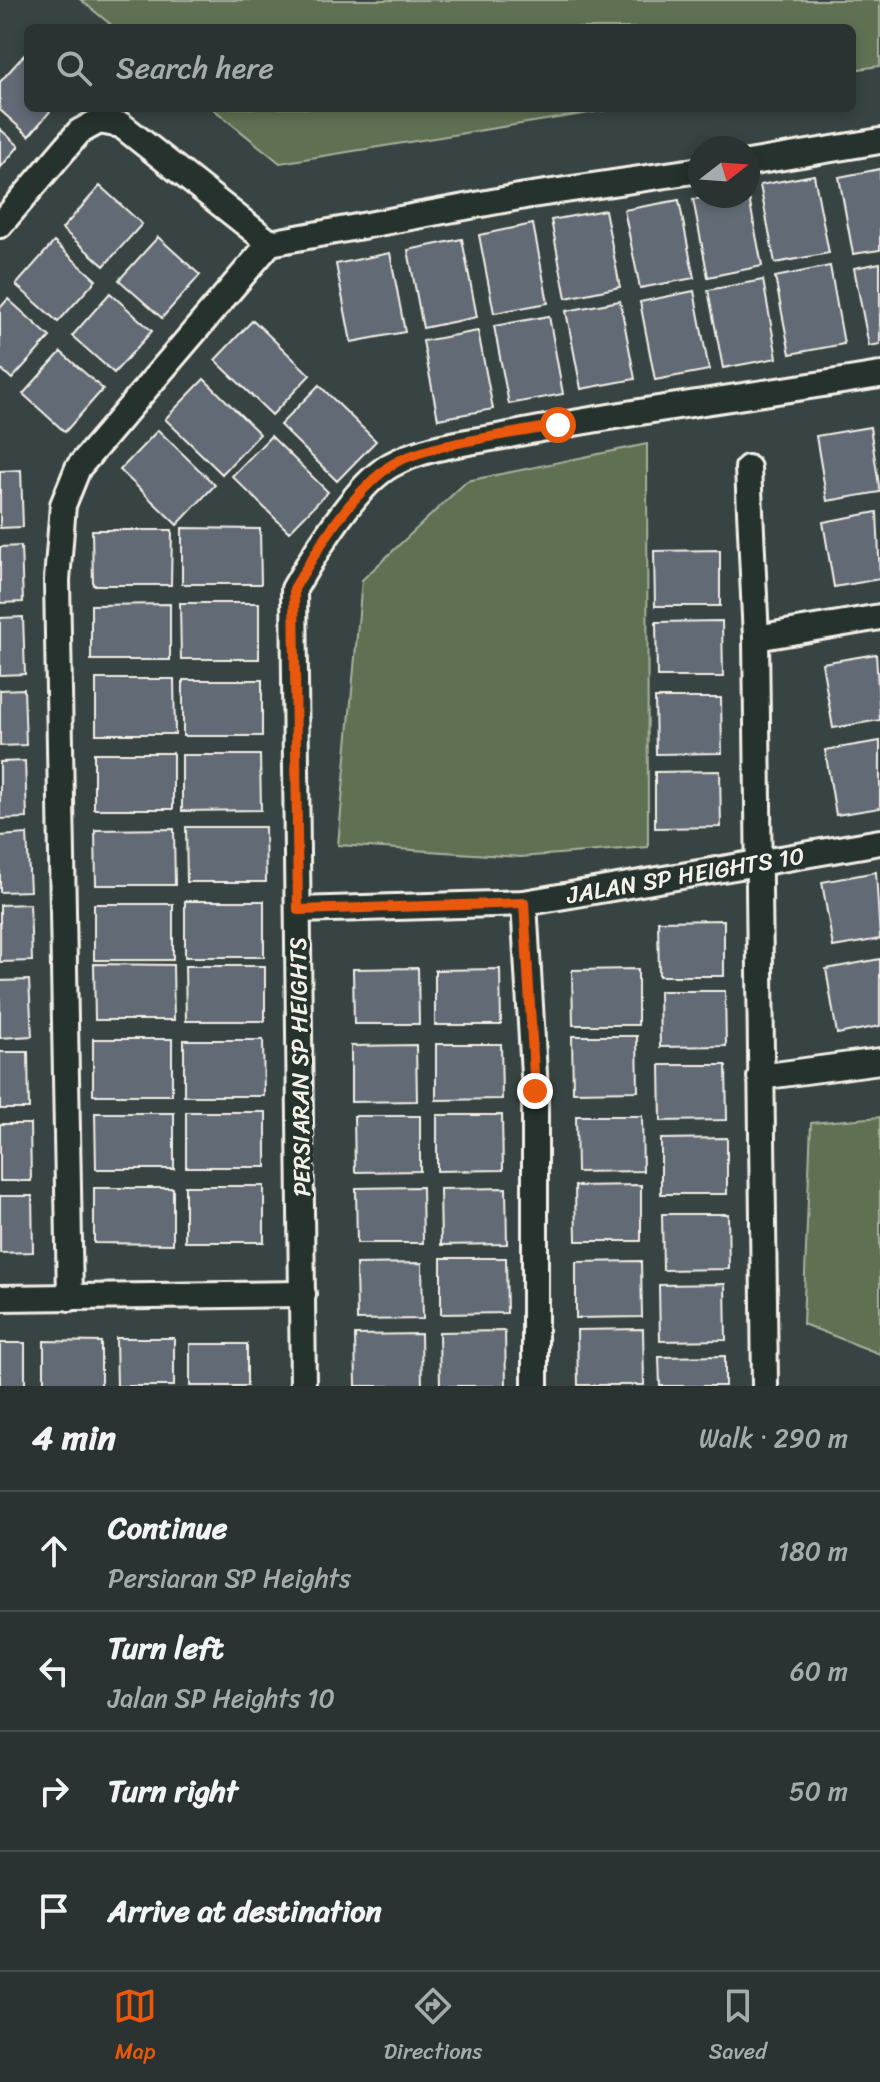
<!DOCTYPE html>
<html lang="en">
<head>
<meta charset="utf-8">
<style>
  body { margin:0; font-family:Sriracha,sans-serif; background:#323b3a; color:#f1f3f6 }
  .compass { position:absolute; left:688px; top:136px; width:72px; height:72px; border-radius:50%; background:#2a3332; box-shadow:0 4px 12px #0003; rotate:73deg }
  .stop { position:absolute; width:24px; height:24px; margin:-18px; border:6px solid #ea580c; border-radius:50%; background:#fff }
  .stop.end { background:#ea580c; border-color:#fff; box-shadow:0 2px 8px #0008 }
  .list { margin:0; padding:0; list-style:none }
  h2 { display:flex; justify-content:space-between; align-items:center; height:104px; margin:0; padding:0 32px; font-size:34px }
  h2 small { font-size:26px; font-weight:400; color:#a5aaac }
  .list li { display:grid; grid-template-columns:52px 1fr auto; gap:24px; align-items:center; box-sizing:border-box; height:120px; padding:0 32px; border-top:2px solid #464e4d }
  .list b { display:block; font-size:30px; white-space:nowrap }
  .list p { margin:0; font-size:26px; white-space:nowrap; color:#a5aaac }
  .list em { font-size:26px; font-style:normal; color:#a5aaac }
  .icon { flex:none; width:44px; height:44px; fill:none; stroke:currentColor; stroke-width:2; stroke-linecap:round; stroke-linejoin:round }
  .map { position:relative; flex:none; width:880px; height:1386px; overflow:hidden }
  .search { position:absolute; background:#2a3332; box-shadow:0 4px 12px #0003; left:24px; right:24px; top:24px; height:88px; display:flex; align-items:center; gap:20px; box-sizing:border-box; padding:0 28px; border-radius:12px; color:#a5aaac; font-size:30px }
  .sheet { height:584px; background:#2a3332 }
  nav { display:flex; justify-content:space-around; align-items:center; box-sizing:border-box; height:112px; border-top:2px solid #464e4d; background:#2a3332; font-size:22px; color:#a5aaac }
  nav a { display:grid; justify-items:center; gap:4px }
  nav .on { color:#ea580c }
  .map>svg:first-child { display:block }
  .green { fill:#607153; stroke:#aab19e; stroke-width:2 }
  .building { fill:#626a75; stroke:#f4f1e8; stroke-width:2 }
  .lines { fill:none; stroke-linecap:round; stroke-linejoin:round }
  .minor-casing { stroke:#f4f1e8; stroke-width:30 }
  .minor { stroke:#26332d; stroke-width:24 }
  .route { stroke:#ea580c; stroke-width:10 }
  .labels { text-anchor:middle; stroke-width:7; stroke-linejoin:round; paint-order:stroke }
  .street-label { font-size:24px; fill:#f4f1e8; stroke:#26332d }
</style>
</head>
<body>
<div class="map">
<svg width="880" height="1386" viewBox="0 0 880 1386">
  <rect width="100%" height="100%" fill="#384443"/>
  <filter id="ink" filterUnits="userSpaceOnUse"><feTurbulence type="fractalNoise" baseFrequency=".0125" numOctaves="2"/><feDisplacementMap in="SourceGraphic" scale="16" xChannelSelector="R" yChannelSelector="G"/><feConvolveMatrix kernelMatrix="1 2 1 2 8 2 1 2 1" color-interpolation-filters="sRGB"/></filter>
  <g filter="url(#ink)">
    <path class="green" d="M 81,0 L 880,0 L 880,66 L 852,70 L 852,28 L 115,28 Z
      M 212,108 L 620,108 L 280,163 Z
      M 647,444 L 648,847 L 520,857 L 338,845 L 362,580 L 467,481 Z
      M 880,1117 L 880,1354 L 803,1324 L 811,1123 Z"/>
    <path class="building" d="M 24,55 L 28,58 L 28,108 L 53,108 L 29,136 L 0,110 L 0,82 Z
      M 0,129 L 19,146 L 0,168 Z
      M 880,169 L 880,250 L 853,254 L 839,177 Z
      M 814,175 L 829,253 L 775,263 L 760,185 Z
      M 100,186 L 142,224 L 104,266 L 62,229 Z
      M 748,193 L 762,266 L 708,277 L 693,199 L 748,196 Z
      M 679,200 L 694,278 L 640,288 L 624,210 Z
      M 605,210 L 620,287 L 566,298 L 551,220 Z
      M 533,224 L 548,303 L 494,313 L 479,235 Z
      M 158,237 L 200,275 L 162,318 L 119,280 Z
      M 462,239 L 477,317 L 423,328 L 408,250 Z
      M 54,242 L 96,280 L 58,322 L 16,285 Z
      M 390,253 L 405,332 L 351,342 L 336,264 Z
      M 880,263 L 880,344 L 869,346 L 854,268 Z
      M 830,266 L 844,344 L 790,354 L 775,277 Z
      M 763,280 L 777,358 L 723,368 L 708,290 Z
      M 694,291 L 709,370 L 655,380 L 640,302 Z
      M 110,293 L 152,331 L 114,373 L 72,336 Z
      M 8,299 L 50,337 L 12,379 L 0,368 L 0,308 Z
      M 620,301 L 635,379 L 581,389 L 566,311 Z
      M 549,316 L 563,394 L 509,404 L 494,326 Z
      M 253,320 L 310,375 L 272,415 L 215,360 Z
      M 478,331 L 493,409 L 438,419 L 423,341 Z
      M 61,352 L 103,389 L 65,432 L 23,394 Z
      M 204,379 L 260,434 L 222,474 L 165,419 Z
      M 319,385 L 376,441 L 337,481 L 280,425 Z
      M 870,427 L 880,492 L 827,501 L 816,436 Z
      M 158,430 L 215,485 L 177,525 L 120,470 Z
      M 271,436 L 328,492 L 289,532 L 232,476 Z
      M 21,470 L 23,527 L 0,528 L 0,471 Z
      M 877,512 L 880,579 L 834,587 L 823,522 Z
      M 182,528 L 260,529 L 261,584 L 182,584 Z
      M 92,530 L 172,530 L 171,585 L 93,585 Z
      M 21,546 L 23,602 L 0,603 L 0,547 Z
      M 720,550 L 720,606 L 655,606 L 654,551 Z
      M 180,603 L 259,603 L 259,659 L 181,659 Z
      M 170,604 L 170,660 L 91,660 L 91,605 Z
      M 23,617 L 25,674 L 0,675 L 0,618 Z
      M 722,621 L 723,677 L 657,677 L 656,622 Z
      M 876,654 L 880,720 L 833,728 L 822,663 Z
      M 96,679 L 174,679 L 175,734 L 96,734 Z
      M 183,680 L 262,680 L 262,736 L 183,736 Z
      M 24,689 L 26,745 L 0,746 L 0,690 Z
      M 655,698 L 721,698 L 722,753 L 656,754 Z
      M 880,741 L 880,808 L 836,815 L 825,750 Z
      M 94,753 L 173,753 L 173,809 L 94,809 Z
      M 182,755 L 260,755 L 261,810 L 182,811 Z
      M 25,761 L 27,818 L 0,819 L 0,762 Z
      M 720,771 L 721,827 L 655,828 L 655,772 Z
      M 186,827 L 265,827 L 266,882 L 187,882 Z
      M 174,829 L 175,885 L 96,885 L 95,830 Z
      M 27,834 L 30,891 L 0,892 L 0,836 Z
      M 876,872 L 880,939 L 833,947 L 822,882 Z
      M 185,901 L 264,901 L 264,957 L 185,957 Z
      M 30,904 L 32,961 L 0,962 L 0,905 Z
      M 94,904 L 173,904 L 173,960 L 94,960 Z
      M 724,920 L 724,976 L 659,976 L 658,921 Z
      M 880,959 L 880,1026 L 837,1034 L 826,969 Z
      M 94,964 L 173,965 L 174,1020 L 95,1020 Z
      M 185,966 L 265,966 L 265,1021 L 186,1021 Z
      M 418,968 L 419,1024 L 354,1024 L 353,969 Z
      M 500,969 L 501,1025 L 435,1025 L 435,970 Z
      M 638,969 L 638,1025 L 573,1025 L 572,970 Z
      M 29,980 L 32,1036 L 0,1038 L 0,981 Z
      M 659,991 L 725,991 L 726,1046 L 660,1047 Z
      M 572,1036 L 637,1036 L 638,1091 L 573,1092 Z
      M 93,1039 L 172,1039 L 172,1095 L 93,1095 Z
      M 184,1040 L 263,1040 L 264,1096 L 184,1096 Z
      M 436,1044 L 501,1044 L 502,1099 L 436,1100 Z
      M 416,1045 L 417,1101 L 351,1102 L 351,1046 Z
      M 0,1052 L 28,1052 L 29,1109 L 0,1109 Z
      M 660,1065 L 726,1065 L 727,1120 L 661,1121 Z
      M 186,1112 L 266,1112 L 266,1167 L 186,1167 Z
      M 95,1113 L 174,1113 L 174,1169 L 96,1169 Z
      M 437,1115 L 502,1115 L 503,1170 L 437,1171 Z
      M 354,1116 L 420,1116 L 420,1171 L 355,1172 Z
      M 576,1116 L 642,1116 L 643,1171 L 577,1172 Z
      M 0,1124 L 30,1124 L 31,1181 L 0,1181 Z
      M 727,1138 L 727,1194 L 661,1194 L 661,1139 Z
      M 641,1185 L 641,1241 L 576,1241 L 575,1186 Z
      M 185,1186 L 264,1186 L 264,1242 L 185,1242 Z
      M 422,1187 L 423,1243 L 357,1243 L 356,1188 Z
      M 94,1188 L 173,1188 L 173,1244 L 94,1243 Z
      M 506,1188 L 507,1244 L 441,1245 L 440,1189 Z
      M 0,1196 L 32,1196 L 33,1252 L 0,1253 Z
      M 662,1214 L 728,1214 L 729,1269 L 663,1270 Z
      M 441,1258 L 506,1258 L 507,1313 L 441,1314 Z
      M 641,1261 L 642,1317 L 576,1318 L 576,1262 Z
      M 422,1263 L 423,1319 L 357,1320 L 356,1264 Z
      M 725,1284 L 726,1340 L 660,1341 L 659,1285 Z
      M 643,1329 L 644,1385 L 578,1385 L 577,1330 Z
      M 505,1331 L 506,1386 L 440,1386 L 439,1332 Z
      M 421,1334 L 422,1386 L 356,1386 L 355,1335 Z
      M 116,1338 L 174,1338 L 174,1386 L 117,1386 Z
      M 44,1341 L 101,1342 L 101,1386 L 44,1386 Z
      M 0,1343 L 25,1343 L 25,1386 L 0,1386 Z
      M 190,1344 L 247,1344 L 247,1386 L 190,1386 Z
      M 725,1356 L 725,1386 L 660,1386 L 659,1357 Z"/>
    <g class="lines">
      <defs>
        <g id="minor">
          <path d="M 748,163 L 880,141"/>
          <path d="M 0,225 L 79,132 L 99,121 L 121,125 L 270,243"/>
          <path d="M 748,468 L 756,638 L 765,1386"/>
          <path d="M 756,638 L 880,617"/>
          <path d="M 524,903 L 535,1091 L 535,1386"/>
          <path id="s1" d="M 298,910 L 524,903 L 880,842"/>
          <path d="M 760,1077 L 880,1061"/>
          <path d="M 0,1298 L 303,1294"/>
          <path d="M 70,1298 L 57,580 L 63,505 L 78,468 L 270,243 L 525,196 L 700,170"/>
          <path d="M 303,1386 L 294,589 C 314,554 355,485 391,465 C 427,445 474,442 514,434 C 635,410 758,395 880,375"/>
        </g>
      </defs>
      <use href="#minor" class="minor-casing"/>
      <use href="#minor" class="minor"/>
    </g>
  </g>
  <g class="lines" filter="url(#ink)">
    <path class="route" d="M 535,1091 L 524,903 L 298,910 L 294,589 C 319,546 347,499 387,468 C 418,444 516,434 558,425"/>
  </g>
  <g class="labels">
    <g class="street-label">
      <text dy="8" stroke="none"><textPath href="#s1" startOffset="390">JALAN SP HEIGHTS 10</textPath></text>
      <text transform="translate(300 1067) rotate(-91)" y="8">PERSIARAN SP HEIGHTS</text>
    </g>
  </g>
</svg>
<svg class="compass" viewBox="-18 -18 36 36"><path d="M0-13l5 13h-10z" fill="#e53935"/><path d="M0 13l5-13h-10z" fill="#a5aaac"/></svg>
<div class="stop" style="left:558px;top:425px"></div>
<div class="stop end" style="left:535px;top:1091px"></div>
<div class="search"><svg class="icon" aria-label="search" viewBox="0 0 24 24"><circle cx="10" cy="10" r="6"/><path d="M15 15l6 6"/></svg>Search here</div>
</div>
<section class="sheet">
<h2>4 min<small>Walk · 290 m</small></h2>
<ul class="list">
<li><svg class="icon" aria-label="ahead" viewBox="0 0 24 24"><path d="M12 20V5M6 11l6-6 6 6"/></svg><div><b>Continue</b><p>Persiaran SP Heights</p></div><em>180 m</em></li>
<li><svg class="icon" aria-label="left" viewBox="0 0 24 24"><path d="M17 20v-9H6M10 6l-5 5 5 5"/></svg><div><b>Turn left</b><p>Jalan SP Heights 10</p></div><em>60 m</em></li>
<li><svg class="icon" aria-label="right" viewBox="0 0 24 24"><path d="M7 20v-9h11M14 6l5 5-5 5"/></svg><div><b>Turn right</b></div><em>50 m</em></li>
<li><svg class="icon" aria-label="arrive" viewBox="0 0 24 24"><path d="M6 21V4h12l-3 4 3 4H6"/></svg><div><b>Arrive at destination</b></div></li>
</ul>
</section>
<nav>
<a class="on"><svg class="icon" aria-label="map" viewBox="0 0 24 24"><path d="M3 6l6-2 6 2 6-2v14l-6 2-6-2-6 2zM9 4v14M15 6v14"/></svg>Map</a>
<a><svg class="icon" aria-label="directions" viewBox="0 0 24 24"><path d="M12 3l9 9-9 9-9-9zM9 14v-3h6M13 9l2 2-2 2"/></svg>Directions</a>
<a><svg class="icon" aria-label="saved" viewBox="0 0 24 24"><path d="M7 4h10v16l-5-4-5 4z"/></svg>Saved</a>
</nav>
</body>
</html>
